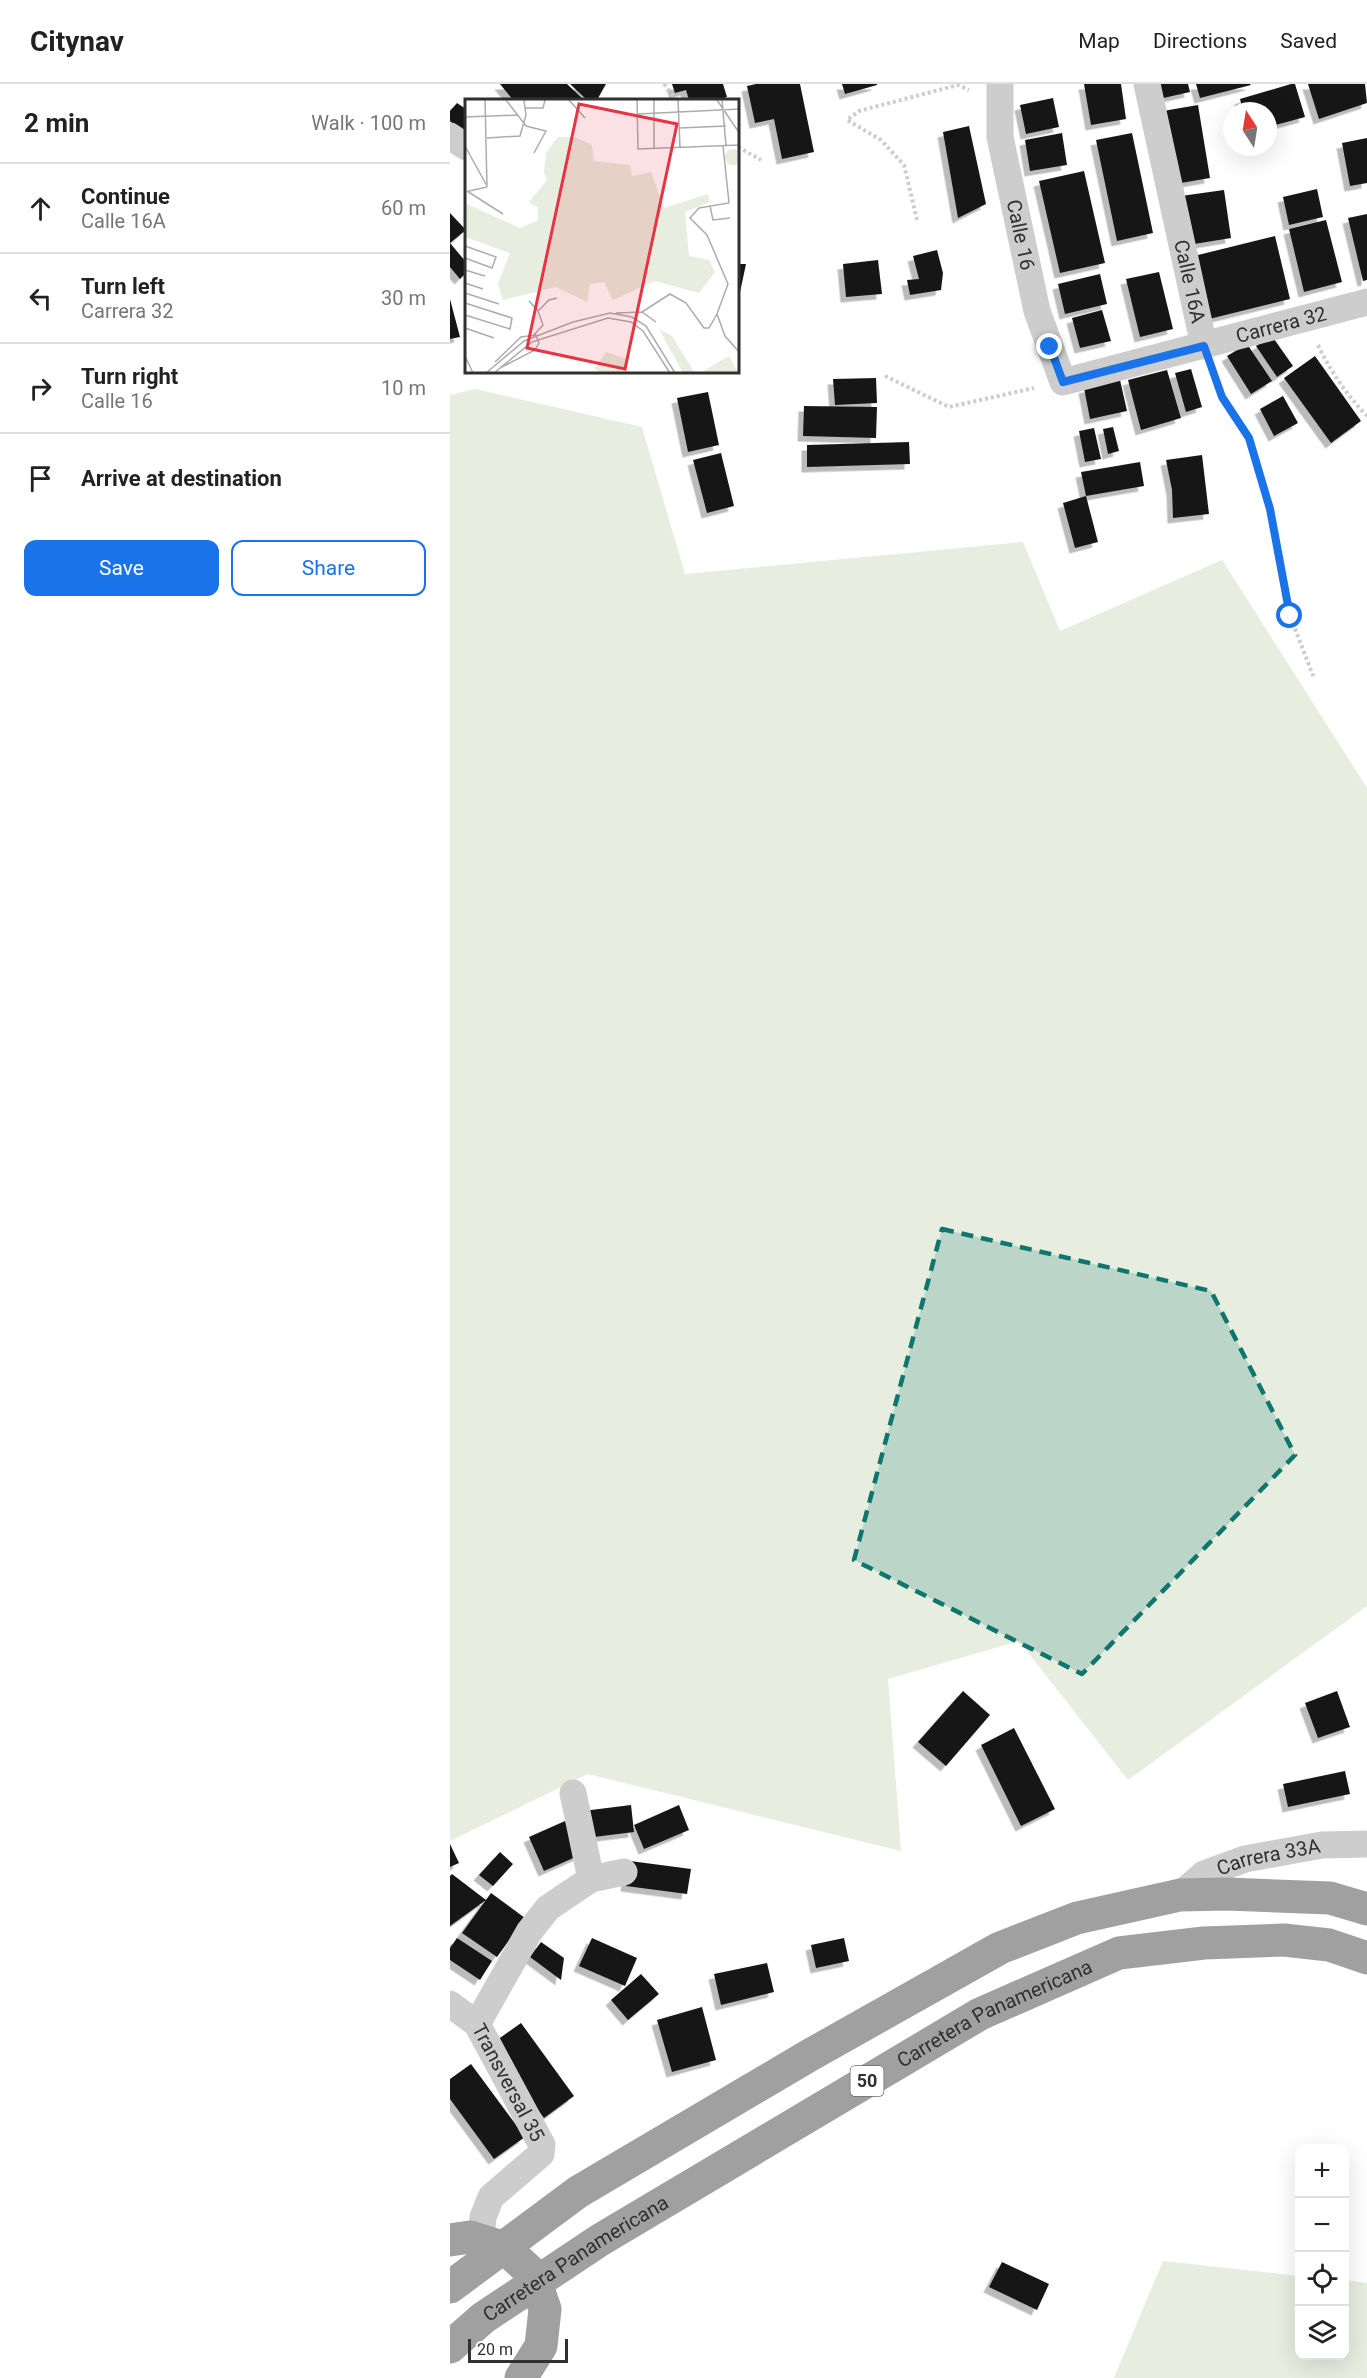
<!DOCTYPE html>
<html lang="en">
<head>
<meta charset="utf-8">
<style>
  body { margin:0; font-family:Roboto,sans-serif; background:#f6f6f6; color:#222 }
  .controls { position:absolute; right:18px; bottom:18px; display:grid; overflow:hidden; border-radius:12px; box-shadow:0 6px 24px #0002 }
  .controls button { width:54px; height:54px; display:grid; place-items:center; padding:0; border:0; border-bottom:2px solid #e0e0e0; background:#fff; color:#222; font:30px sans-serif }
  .compass { position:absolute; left:773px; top:18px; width:54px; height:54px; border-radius:50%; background:#fff; box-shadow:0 6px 24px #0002; rotate:348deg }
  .scale { position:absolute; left:18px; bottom:15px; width:100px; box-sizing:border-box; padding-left:6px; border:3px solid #303030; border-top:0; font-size:16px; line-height:21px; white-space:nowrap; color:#303030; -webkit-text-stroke:4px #fff; paint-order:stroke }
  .stop { position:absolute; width:18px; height:18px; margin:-14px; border:4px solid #1a73e8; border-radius:50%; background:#fff }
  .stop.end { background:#1a73e8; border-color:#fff; box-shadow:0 2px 6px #0008 }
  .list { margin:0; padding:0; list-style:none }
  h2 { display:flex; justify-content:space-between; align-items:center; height:78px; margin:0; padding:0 24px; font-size:26px }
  h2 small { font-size:20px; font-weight:400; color:#767676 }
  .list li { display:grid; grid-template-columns:39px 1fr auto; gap:18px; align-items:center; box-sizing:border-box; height:90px; padding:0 24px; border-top:2px solid #e0e0e0 }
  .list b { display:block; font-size:22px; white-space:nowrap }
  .list p { margin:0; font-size:20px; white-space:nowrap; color:#767676 }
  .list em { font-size:20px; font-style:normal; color:#767676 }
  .actions { display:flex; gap:12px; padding:18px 24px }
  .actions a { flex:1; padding:14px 0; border:2px solid #1a73e8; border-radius:12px; text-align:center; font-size:21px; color:#1a73e8 }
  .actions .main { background:#1a73e8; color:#fff }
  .icon { flex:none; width:33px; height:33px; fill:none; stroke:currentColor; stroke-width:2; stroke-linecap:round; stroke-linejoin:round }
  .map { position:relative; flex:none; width:917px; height:2294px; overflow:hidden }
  header { display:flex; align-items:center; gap:36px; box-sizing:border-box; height:84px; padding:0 30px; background:#fff; border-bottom:2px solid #e0e0e0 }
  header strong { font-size:28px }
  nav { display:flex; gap:33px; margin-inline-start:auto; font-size:21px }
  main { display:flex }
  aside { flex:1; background:#fff }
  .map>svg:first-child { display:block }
  .green { fill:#e7eddf }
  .building { fill:#171717; filter:url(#shadow) }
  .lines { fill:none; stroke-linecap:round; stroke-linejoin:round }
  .path { stroke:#cdcdcd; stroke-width:4; stroke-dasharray:3 3; stroke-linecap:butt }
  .minor { stroke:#cdcdcd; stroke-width:27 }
  .trunk { stroke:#a0a0a0; stroke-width:33 }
  .trunk-bridge { stroke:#a0a0a0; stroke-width:33 }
  .route { stroke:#1a73e8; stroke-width:8 }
  .marked { fill:#0f766e; fill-opacity:0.2; stroke:#0f766e; stroke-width:4.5; stroke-dasharray:12 8; stroke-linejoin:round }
  .labels { text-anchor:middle; stroke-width:6; stroke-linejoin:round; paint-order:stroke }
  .shield { fill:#fff; stroke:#6e6e6e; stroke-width:1.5 }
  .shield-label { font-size:18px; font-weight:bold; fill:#303030 }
  .street-label { font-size:20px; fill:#303030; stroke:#fff }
  .inset-road { fill:none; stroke:#acacac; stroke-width:1.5 }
  .view { fill:#e53545; fill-opacity:0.15; stroke:#e53545; stroke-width:3 }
  .inset-edge { fill:none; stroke:#303030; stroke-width:3 }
</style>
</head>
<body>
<header>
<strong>Citynav</strong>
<nav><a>Map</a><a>Directions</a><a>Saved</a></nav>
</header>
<main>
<aside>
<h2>2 min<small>Walk · 100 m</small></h2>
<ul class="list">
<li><svg class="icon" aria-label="ahead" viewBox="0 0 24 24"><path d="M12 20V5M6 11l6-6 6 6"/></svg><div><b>Continue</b><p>Calle 16A</p></div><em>60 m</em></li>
<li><svg class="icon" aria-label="left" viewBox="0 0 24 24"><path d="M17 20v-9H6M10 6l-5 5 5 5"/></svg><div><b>Turn left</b><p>Carrera 32</p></div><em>30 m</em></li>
<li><svg class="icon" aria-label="right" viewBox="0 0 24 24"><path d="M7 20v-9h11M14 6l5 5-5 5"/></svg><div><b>Turn right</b><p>Calle 16</p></div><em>10 m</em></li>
<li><svg class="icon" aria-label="arrive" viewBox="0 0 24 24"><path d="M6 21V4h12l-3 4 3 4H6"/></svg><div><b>Arrive at destination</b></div></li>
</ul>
<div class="actions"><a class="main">Save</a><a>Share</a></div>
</aside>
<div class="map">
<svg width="917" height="2294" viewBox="0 0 917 2294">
  <defs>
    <filter id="shadow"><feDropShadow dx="-5.5" dy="5.5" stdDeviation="0" flood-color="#0004"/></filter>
  </defs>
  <rect width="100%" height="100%" fill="#fff"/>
  <path class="green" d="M 25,305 L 192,343 L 235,490 L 573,458 L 610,547 L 772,476 L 917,704 L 917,1522 L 678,1696 L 569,1557 L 438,1595 L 451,1767 L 138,1690 L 0,1757 L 0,311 Z
    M 713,2177 L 849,2192 L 850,2272 L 894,2272 L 895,2196 L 917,2199 L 917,2294 L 664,2294 Z"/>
  <path class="building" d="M 50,0 L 117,0 L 134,16 L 63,16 Z
    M 120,0 L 156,0 L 147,16 L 137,16 Z
    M 222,0 L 273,0 L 277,13 L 268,16 L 239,16 L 236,6 L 225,9 Z
    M 306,0 L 350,0 L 364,68 L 332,75 L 324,35 L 305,39 L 297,2 Z
    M 392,0 L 427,0 L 427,1 L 395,10 Z
    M 634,0 L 671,0 L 676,35 L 641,41 Z
    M 706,0 L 738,0 L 740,8 L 709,15 Z
    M 746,0 L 800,0 L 801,1 L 750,14 Z
    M 841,0 L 845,0 L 855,33 L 818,43 L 818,27 L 793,27 L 790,15 Z
    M 858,0 L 915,0 L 917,19 L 869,35 Z
    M 603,14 L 609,43 L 576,50 L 570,21 Z
    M 7,19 L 16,25 L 16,50 L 0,37 L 0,27 Z
    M 748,21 L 760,94 L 725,100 L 713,27 Z
    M 519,42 L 536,120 L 508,134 L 493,48 Z
    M 612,49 L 617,81 L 580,87 L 575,56 Z
    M 682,49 L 703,149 L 667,157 L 646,56 Z
    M 917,54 L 917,99 L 900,102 L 892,59 Z
    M 634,87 L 655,179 L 610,189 L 589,97 Z
    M 867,105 L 873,133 L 839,141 L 833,113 Z
    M 774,106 L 781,154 L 738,161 L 731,112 Z
    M 0,129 L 16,146 L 0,159 L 16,178 L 16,189 L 10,195 L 0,183 Z
    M 917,130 L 917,196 L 913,197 L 898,134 Z
    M 876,136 L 892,198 L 854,208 L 839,145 Z
    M 825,152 L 840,215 L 759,235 L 744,172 Z
    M 487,166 L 493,189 L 491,206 L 460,211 L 457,196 L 469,195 L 463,172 Z
    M 428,176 L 432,210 L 396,213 L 393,180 Z
    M 288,180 L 296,180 L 289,213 L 288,213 Z
    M 709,188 L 723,245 L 690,253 L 676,195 Z
    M 650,190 L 657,220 L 615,230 L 608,200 Z
    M 0,215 L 10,253 L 0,255 Z
    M 652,226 L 661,257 L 630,264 L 622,234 Z
    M 822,252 L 843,282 L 827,293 L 806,262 Z
    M 797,260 L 822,297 L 801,310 L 777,272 Z
    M 865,272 L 911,337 L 881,359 L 834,294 Z
    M 741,285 L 752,323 L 736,328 L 725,289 Z
    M 717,286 L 731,334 L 691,346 L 678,296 Z
    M 426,294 L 427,319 L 385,321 L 383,295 Z
    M 670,296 L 677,327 L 640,335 L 634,304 Z
    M 258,308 L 269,361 L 238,368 L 227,314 Z
    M 833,312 L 848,339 L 824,352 L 810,325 Z
    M 354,322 L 427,323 L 426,354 L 353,352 Z
    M 663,343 L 669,367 L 658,370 L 653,345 Z
    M 644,344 L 651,375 L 635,378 L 629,347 Z
    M 459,358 L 460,380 L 357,383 L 357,361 Z
    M 271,369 L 284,422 L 257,429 L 243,376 Z
    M 752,371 L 759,430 L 723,434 L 722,406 L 716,376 Z
    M 690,378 L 694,402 L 636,412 L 648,458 L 625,464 L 613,419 L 636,412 L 631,388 Z
    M 513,1607 L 540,1631 L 496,1682 L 468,1658 Z
    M 887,1607 L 900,1643 L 868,1654 L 855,1619 Z
    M 564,1644 L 605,1725 L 571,1742 L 531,1661 Z
    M 895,1687 L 900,1710 L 838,1723 L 833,1700 Z
    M 181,1721 L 184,1748 L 136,1754 L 133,1727 Z
    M 229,1721 L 239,1746 L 194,1765 L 184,1741 Z
    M 115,1737 L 130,1771 L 94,1787 L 79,1753 Z
    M 0,1760 L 9,1779 L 0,1783 Z
    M 50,1768 L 63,1780 L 43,1802 L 29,1791 Z
    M 180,1777 L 241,1785 L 237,1810 L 176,1802 Z
    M 2,1790 L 36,1816 L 0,1842 L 0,1792 Z
    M 41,1809 L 75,1834 L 47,1873 L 12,1849 Z
    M 7,1854 L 42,1877 L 30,1896 L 0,1876 L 0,1864 Z
    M 142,1854 L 187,1874 L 175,1902 L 129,1882 Z
    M 394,1854 L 399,1877 L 366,1884 L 361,1861 Z
    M 91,1858 L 114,1874 L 111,1896 L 80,1873 Z
    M 317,1879 L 324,1908 L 271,1921 L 264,1890 Z
    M 191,1890 L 209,1910 L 178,1936 L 161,1916 Z
    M 252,1923 L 266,1976 L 222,1988 L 207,1936 Z
    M 71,1939 L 124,2012 L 94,2034 L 40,1961 Z
    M 21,1980 L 75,2053 L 44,2075 L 0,2015 L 0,1995 Z
    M 552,2178 L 599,2200 L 587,2226 L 539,2203 Z"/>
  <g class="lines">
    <path class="path" d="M 214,0 L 226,16
      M 288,63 L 311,76
      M 467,136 L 454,81 L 431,56 L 397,36 L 409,27 L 508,1 L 519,6
      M 868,261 C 881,288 896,310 917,332
      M 764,290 L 772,313 L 799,354 L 820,425 L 840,532 L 864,594
      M 435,292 L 499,323 L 584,304"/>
    <g class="minor">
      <path id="s1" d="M 550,0 L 550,53 L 587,227 L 613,298 L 917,218"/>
      <path id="s2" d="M 697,0 L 754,262"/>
      <path d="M 0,52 L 16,63"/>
      <path d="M 123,1709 L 141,1795"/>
      <path id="s3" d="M 730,1811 L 754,1790 L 795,1775 L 872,1761 L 917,1760"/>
      <path id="s4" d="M 0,1920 L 27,1940 L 92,2061 L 91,2070 L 41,2113 L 33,2133 L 29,2175"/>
      <path d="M 27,1940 L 79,1848 L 98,1824 L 141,1795 L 174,1788"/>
    </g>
    <g class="trunk">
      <path d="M 0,2203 L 128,2108 L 360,1971 L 550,1864 L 627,1834 L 730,1811 L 776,1810 L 880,1814 L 917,1825"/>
      <path id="s5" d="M 0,2263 L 33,2234 L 150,2156 L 530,1930 L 669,1869 L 754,1859 L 834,1856 L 879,1861 L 917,1874"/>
    </g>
    <path class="trunk-bridge" d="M 0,2156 L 20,2153 L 55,2164 L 83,2190 L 95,2225 L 91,2262 L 71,2294"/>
  </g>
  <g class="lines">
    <path class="route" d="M 600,263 L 613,298 L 754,262 L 772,313 L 799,354 L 820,425 L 840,532"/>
  </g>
  <path class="marked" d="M 492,1145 L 761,1207 L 845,1371 L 632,1590 L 404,1476 Z"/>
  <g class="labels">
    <rect class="shield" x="400.5" y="1982" width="33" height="30" rx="4.5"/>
    <g class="shield-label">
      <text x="417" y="2003">50</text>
    </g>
    <g class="street-label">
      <text dy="7" stroke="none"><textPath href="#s1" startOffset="153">Calle 16</textPath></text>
      <text dy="7" stroke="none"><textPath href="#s2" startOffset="202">Calle 16A</textPath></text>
      <text dy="7" stroke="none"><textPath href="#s1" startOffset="532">Carrera 32</textPath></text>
      <text dy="7" stroke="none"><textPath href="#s3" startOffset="99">Carrera 33A</textPath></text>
      <text dy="7" stroke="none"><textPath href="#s5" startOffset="640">Carretera Panamericana</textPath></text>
      <text dy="7" stroke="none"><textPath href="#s4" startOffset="100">Transversal 35</textPath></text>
      <text dy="7" stroke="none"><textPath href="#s5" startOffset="154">Carretera Panamericana</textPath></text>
    </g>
  </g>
  <g transform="translate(15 15)">
    <rect width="274" height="274" fill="#fff"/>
    <path d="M 93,38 L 110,38 L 127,46 L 129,62 L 165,66 L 167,77 L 186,73 L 199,109 L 243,95 L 245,103 L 220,113 L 224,157 L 244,161 L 250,173 L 234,194 L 190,182 L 148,201 L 139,183 L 125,185 L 122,203 L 91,188 L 38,201 L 33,185 L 45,154 L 0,138 L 0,104 L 55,129 L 73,121 L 73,109 L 64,103 L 82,81 L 79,73 L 81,54 ZM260 58a8 8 0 1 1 16 0a8 8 0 1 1-16 0ZM 194,230 L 207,237 L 230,274 L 218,274 ZM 141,253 L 163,260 L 163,274 L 134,274 L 130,269 ZM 264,257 L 273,274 L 235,274 Z" fill="#e7eddf"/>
    <path class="inset-road" d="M 20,1 L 22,88M 41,1 L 61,27 L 81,32 L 69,54M 104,1 L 120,19M 172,1 L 173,50 L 275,46M 189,1 L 189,50M 213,1 L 215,48M 252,1 L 275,35M 257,1 L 261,46M 60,9 L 78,9 L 80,1M 173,15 L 275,10M 0,18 L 53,16M 214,29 L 261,27M 22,39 L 55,37 L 61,16 L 59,1M 0,47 L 22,87M 2,92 L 38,115M 4,92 L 22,88M 245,107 L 248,121 L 265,119M 0,147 L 31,158 L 27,169 L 0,159M 0,171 L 20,177M 0,184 L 18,190M 0,194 L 34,205M 64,202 L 73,212 L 78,226 L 68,237M 0,204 L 47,219 L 45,230 L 0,216M 73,212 L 84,201 L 92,199M 177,213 L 205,195 L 221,204 L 239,229 L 244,229 L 252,215 L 263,185 L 242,136 L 225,119 L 234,109 L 264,104 L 258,47M 151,214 L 177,213 L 191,223M 252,215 L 260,237 L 275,254M 0,229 L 29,239M 0,257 L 8,274M 30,263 L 56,238 L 71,236 L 74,244 L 70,251 L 37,268M 21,274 L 59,242 L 108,223 L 145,214 L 167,218 L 181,227 L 210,274M 29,274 L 67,243 L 143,219 L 166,223 L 178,232 L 205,274"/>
    <path class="view" d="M 114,5 L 212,25 L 160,270 L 62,249 Z"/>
    <rect width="274" height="274" class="inset-edge"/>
  </g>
</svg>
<div class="controls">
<button>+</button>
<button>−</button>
<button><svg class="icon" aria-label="locate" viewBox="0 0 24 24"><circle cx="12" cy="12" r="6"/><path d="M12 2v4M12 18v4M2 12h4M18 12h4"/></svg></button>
<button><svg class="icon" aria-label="layers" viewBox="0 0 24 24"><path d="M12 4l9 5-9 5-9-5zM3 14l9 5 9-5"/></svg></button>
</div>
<svg class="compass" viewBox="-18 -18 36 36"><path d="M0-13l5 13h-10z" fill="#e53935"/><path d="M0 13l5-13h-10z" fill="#767676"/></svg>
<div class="scale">20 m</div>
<div class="stop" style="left:840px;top:532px"></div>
<div class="stop end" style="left:600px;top:263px"></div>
</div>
</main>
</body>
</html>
